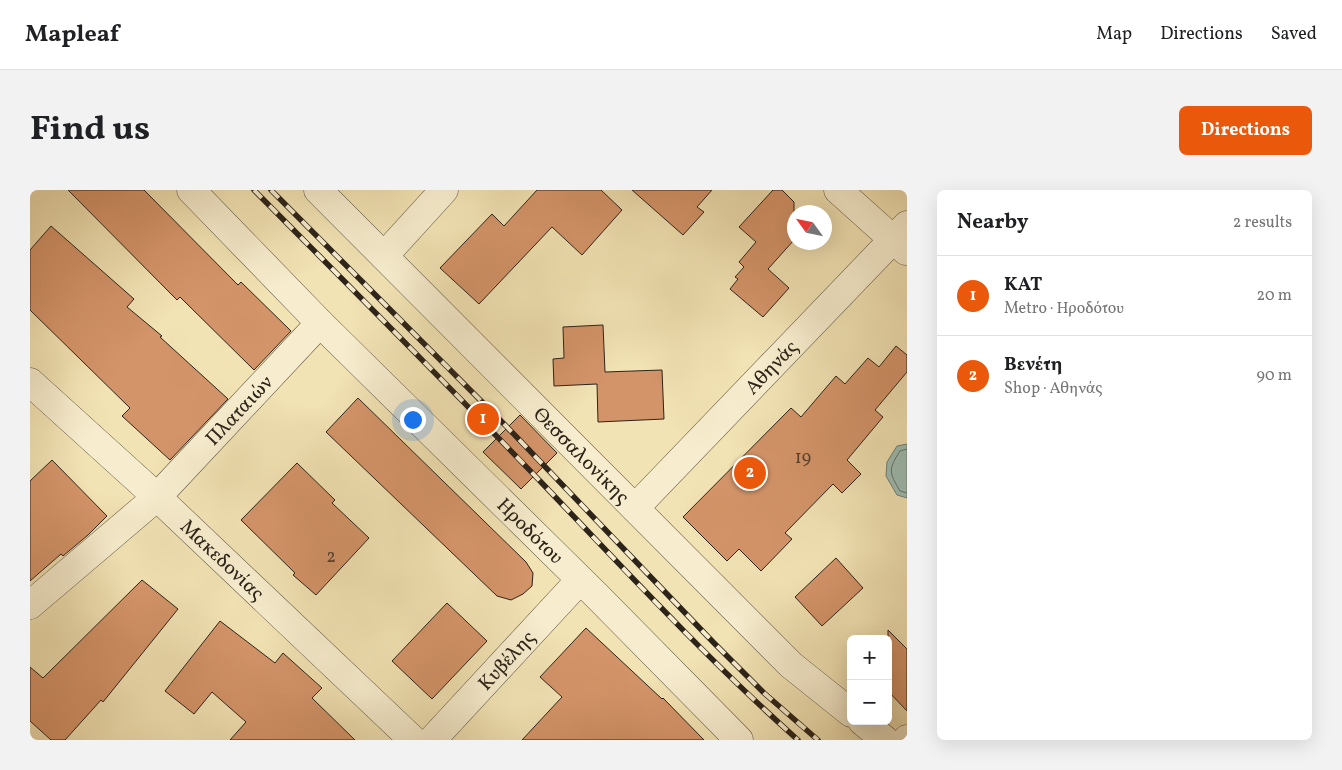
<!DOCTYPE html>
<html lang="en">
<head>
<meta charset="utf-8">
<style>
  body { margin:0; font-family:Vollkorn,serif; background:#f2f2f2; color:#202124 }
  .controls { position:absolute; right:15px; bottom:15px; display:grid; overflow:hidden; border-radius:8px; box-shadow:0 5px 20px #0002 }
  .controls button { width:45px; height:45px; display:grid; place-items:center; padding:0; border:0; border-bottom:1px solid #e0e0e0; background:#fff; color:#202124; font:25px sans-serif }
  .compass { position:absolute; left:757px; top:15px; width:45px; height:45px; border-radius:50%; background:#fff; box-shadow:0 5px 20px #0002; rotate:303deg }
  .you { position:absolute; left:382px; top:229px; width:18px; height:18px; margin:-12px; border:4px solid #fff; border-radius:50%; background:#1a73e8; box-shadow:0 0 0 8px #1a73e833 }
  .badge { display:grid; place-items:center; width:32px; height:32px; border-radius:50%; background:#ea580c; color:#fff; font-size:16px; font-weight:700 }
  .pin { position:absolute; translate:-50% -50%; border:2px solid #fff; box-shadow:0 1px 5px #0006 }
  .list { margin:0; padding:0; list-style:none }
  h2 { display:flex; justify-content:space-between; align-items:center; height:65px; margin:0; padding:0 20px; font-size:21px }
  h2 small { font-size:16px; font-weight:400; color:#757577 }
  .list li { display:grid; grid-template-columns:32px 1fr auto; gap:15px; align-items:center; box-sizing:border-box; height:80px; padding:0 20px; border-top:1px solid #e0e0e0 }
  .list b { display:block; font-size:19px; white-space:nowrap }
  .list p { margin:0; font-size:16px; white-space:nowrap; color:#757577 }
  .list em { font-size:16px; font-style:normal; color:#757577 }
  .map { position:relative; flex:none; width:877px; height:550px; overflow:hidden; border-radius:8px }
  header { display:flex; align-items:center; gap:30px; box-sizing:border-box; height:70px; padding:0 25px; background:#fff; border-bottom:1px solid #e0e0e0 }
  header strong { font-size:24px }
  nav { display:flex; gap:28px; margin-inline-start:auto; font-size:18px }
  .intro { display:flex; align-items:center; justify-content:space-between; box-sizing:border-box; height:120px; padding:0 30px }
  h1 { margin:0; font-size:35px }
  .button { padding:12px 22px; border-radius:8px; background:#ea580c; color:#fff; font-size:18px; font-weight:700 }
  main { display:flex; gap:30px; padding:0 30px }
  aside { flex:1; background:#fff; border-radius:8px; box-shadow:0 5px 20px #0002 }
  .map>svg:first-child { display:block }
  .water { fill:#9dbdb5; stroke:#707f77 }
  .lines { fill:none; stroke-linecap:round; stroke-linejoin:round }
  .shore { stroke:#647067; stroke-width:1 }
  .building { fill:#d49469; stroke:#2c2319 }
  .street-casing { stroke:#5e5340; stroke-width:29 }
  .street { stroke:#f7edce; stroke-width:28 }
  .rail-casing { stroke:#2c2319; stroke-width:5.5 }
  .rail { stroke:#f7edce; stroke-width:4; stroke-dasharray:11; stroke-linecap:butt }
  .labels { text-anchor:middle; stroke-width:5; stroke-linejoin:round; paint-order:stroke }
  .number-label { font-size:18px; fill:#563f2d }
  .street-label { font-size:20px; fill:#2c2319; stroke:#f7edce }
</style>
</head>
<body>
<header>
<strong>Mapleaf</strong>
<nav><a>Map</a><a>Directions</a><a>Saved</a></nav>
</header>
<div class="intro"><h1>Find us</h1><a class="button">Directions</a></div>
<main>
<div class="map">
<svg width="877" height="550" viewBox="0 0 877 550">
  <rect width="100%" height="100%" fill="#f2e3b4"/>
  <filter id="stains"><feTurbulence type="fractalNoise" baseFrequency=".004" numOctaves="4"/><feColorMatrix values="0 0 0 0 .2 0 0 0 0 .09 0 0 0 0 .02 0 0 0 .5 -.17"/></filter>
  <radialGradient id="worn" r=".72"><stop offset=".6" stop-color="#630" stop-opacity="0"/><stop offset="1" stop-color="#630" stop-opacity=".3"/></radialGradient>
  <path class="water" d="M 877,254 L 877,308 L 867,305 L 856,286 L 857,272 L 867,256 Z"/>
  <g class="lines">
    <path class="shore" d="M 877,259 L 870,261 C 858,280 859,282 870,301 L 877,303"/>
  </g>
  <path class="building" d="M 38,0 L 114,0 L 208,95 L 211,92 L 261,141 L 224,180 L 150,107 L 147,110 Z
    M 507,0 L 571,0 L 592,20 L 552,65 L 522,37 L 449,114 L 410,78 L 462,24 L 474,36 Z
    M 602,0 L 682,0 L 667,17 L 674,22 L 653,45 Z
    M 743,0 L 752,0 L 764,12 L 764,50 L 738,79 L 759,98 L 733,127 L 700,99 L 708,89 L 705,87 L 714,77 L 709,72 L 726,52 L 709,37 Z
    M 21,36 L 104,109 L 97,117 L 132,146 L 130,147 L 198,209 L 140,270 L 92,226 L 100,218 L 0,120 L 0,60 Z
    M 573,135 L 575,182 L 632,180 L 634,229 L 568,232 L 567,194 L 524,196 L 523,169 L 534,168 L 533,137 Z
    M 866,156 L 877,165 L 877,182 L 845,220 L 853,227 L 817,270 L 831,284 L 812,303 L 803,294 L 755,343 L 762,349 L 731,381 L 709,359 L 697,371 L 653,327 L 761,218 L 771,227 L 806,186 L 815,194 L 838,168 L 849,177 Z
    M 328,208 L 496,372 L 503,383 L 502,396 L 493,404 L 481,410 L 467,406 L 296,242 Z
    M 490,225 L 527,263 L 491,299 L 453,262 Z
    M 22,270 L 77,326 L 58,345 L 33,366 L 31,364 L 0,391 L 0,291 Z
    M 267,273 L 305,310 L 302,313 L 339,348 L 286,405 L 263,385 L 265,383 L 211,330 Z
    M 806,368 L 833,398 L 792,436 L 765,407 Z
    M 112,390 L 148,419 L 73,512 L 71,510 L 35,550 L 21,550 L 0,531 L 0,477 L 13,488 Z
    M 417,413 L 457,451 L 402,509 L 362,471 Z
    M 190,431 L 245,473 L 253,463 L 292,498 L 282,508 L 325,550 L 200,550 L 216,532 L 182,502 L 164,524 L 135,501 Z
    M 556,438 L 632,509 L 633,508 L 674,550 L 492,550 L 532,507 L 510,487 Z
    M 858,440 L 877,459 L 877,521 L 858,501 Z"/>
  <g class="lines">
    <defs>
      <g id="street">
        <path id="s1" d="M 161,0 L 290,133 L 567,406 L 709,550"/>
        <path id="s2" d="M 288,0 L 761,475 L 821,523"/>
        <path d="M 808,0 L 876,61"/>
        <path d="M 354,66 L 414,0"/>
        <path id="s3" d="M 0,192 L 127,307 L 383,550"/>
        <path id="s4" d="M 605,318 L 877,35"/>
        <path id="s5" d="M 0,415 L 127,307 L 290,133"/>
        <path d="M 832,531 L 855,550"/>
        <path id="s6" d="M 402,550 L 550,390"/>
        <path d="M 876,550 L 877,549"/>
      </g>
    </defs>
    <use href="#street" class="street-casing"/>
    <use href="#street" class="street"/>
    <defs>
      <path id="rail" d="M 224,0 C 320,97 416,193 510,291 C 594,379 677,469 768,550
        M 241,0 L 476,236 L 683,452 L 734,503 L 788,550"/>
    </defs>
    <use href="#rail" class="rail-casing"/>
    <use href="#rail" class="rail"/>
  </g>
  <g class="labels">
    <g class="number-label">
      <text x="773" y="273">19</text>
      <text x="301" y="372">2</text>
    </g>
    <g class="street-label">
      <text dy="7" stroke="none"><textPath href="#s4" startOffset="196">Αθηνάς</textPath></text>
      <text dy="7" stroke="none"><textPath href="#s5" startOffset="286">Πλαταιών</textPath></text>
      <text dy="7" stroke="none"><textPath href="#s2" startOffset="374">Θεσσαλονίκης</textPath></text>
      <text dy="7" stroke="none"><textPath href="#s1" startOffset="481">Ηροδότου</textPath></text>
      <text dy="7" stroke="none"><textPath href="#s3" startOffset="262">Μακεδονίας</textPath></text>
      <text dy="7" stroke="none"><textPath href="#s6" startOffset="109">Κυβέλης</textPath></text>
    </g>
  </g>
  <rect width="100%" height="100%" filter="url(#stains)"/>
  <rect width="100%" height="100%" fill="url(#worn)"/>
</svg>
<div class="controls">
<button>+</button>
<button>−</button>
</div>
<svg class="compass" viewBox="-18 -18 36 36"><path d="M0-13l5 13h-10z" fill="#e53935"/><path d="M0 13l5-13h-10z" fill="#757577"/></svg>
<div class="you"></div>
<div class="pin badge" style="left:453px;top:229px">1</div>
<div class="pin badge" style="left:720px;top:283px">2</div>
</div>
<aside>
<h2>Nearby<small>2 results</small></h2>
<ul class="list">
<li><span class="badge">1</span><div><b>ΚΑΤ</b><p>Metro · Ηροδότου</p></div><em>20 m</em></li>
<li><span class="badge">2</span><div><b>Βενέτη</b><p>Shop · Αθηνάς</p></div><em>90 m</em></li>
</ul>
</aside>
</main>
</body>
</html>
